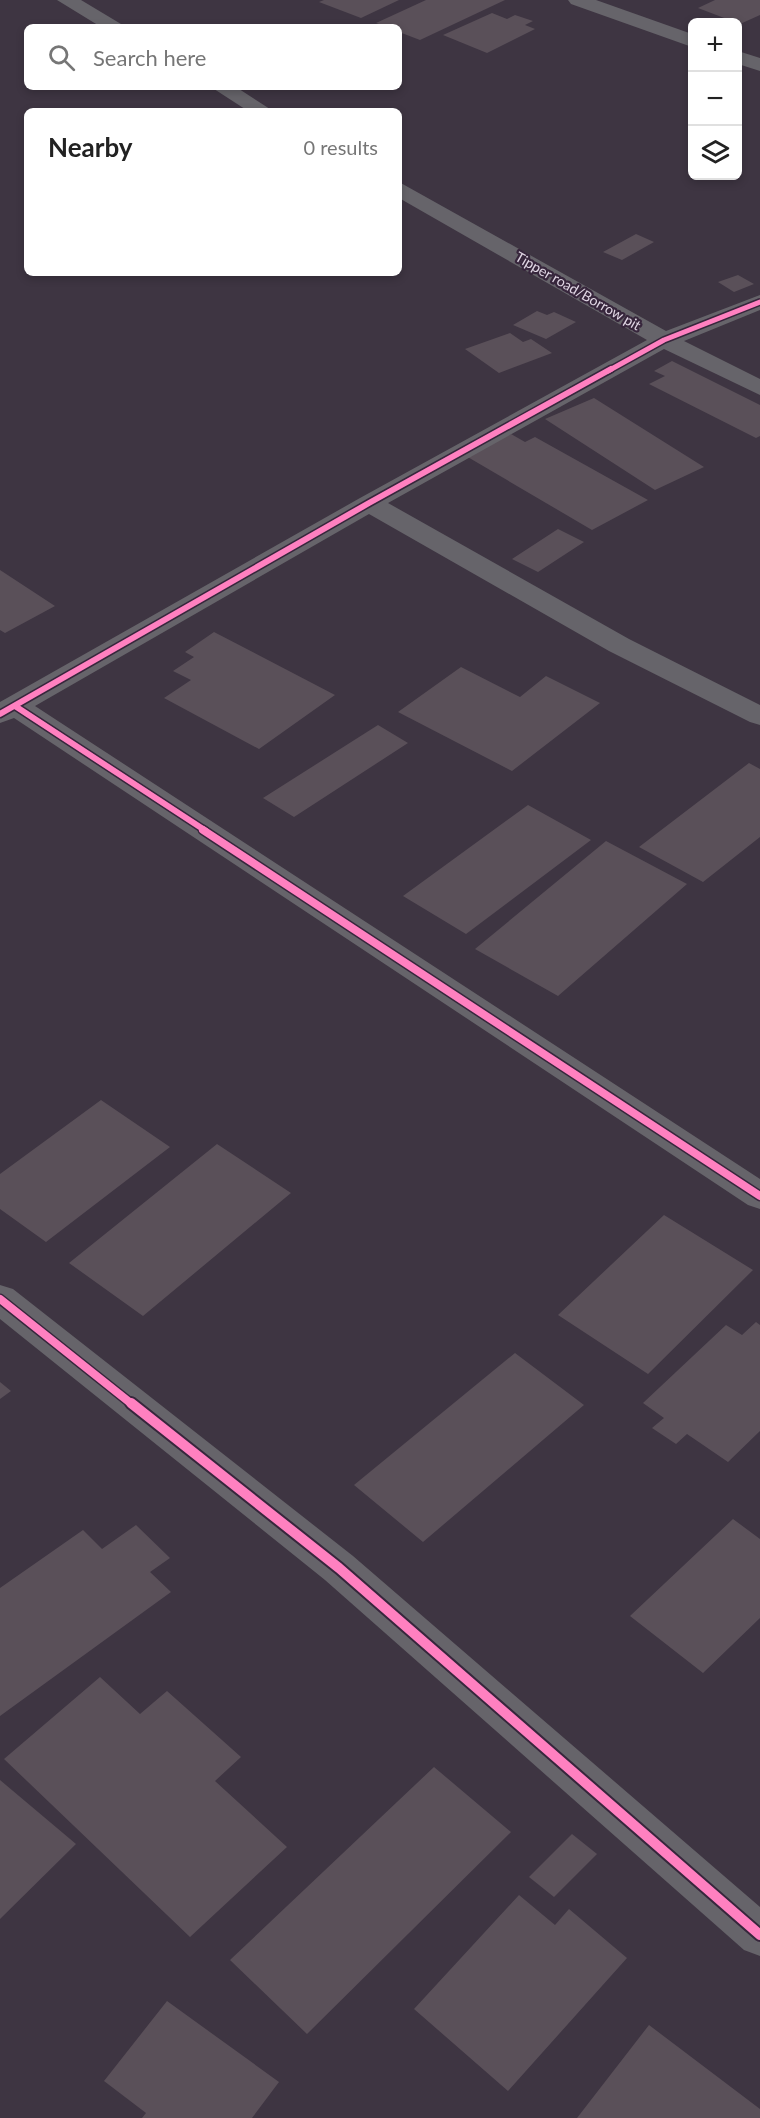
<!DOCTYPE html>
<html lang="en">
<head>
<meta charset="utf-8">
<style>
  body { margin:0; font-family:Lato,sans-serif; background:#f6f6f6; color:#222 }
  .controls { position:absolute; right:18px; top:18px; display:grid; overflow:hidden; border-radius:9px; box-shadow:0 3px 9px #0003 }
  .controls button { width:54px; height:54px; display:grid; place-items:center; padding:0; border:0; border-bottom:2px solid #e0e0e0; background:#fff; color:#222; font:30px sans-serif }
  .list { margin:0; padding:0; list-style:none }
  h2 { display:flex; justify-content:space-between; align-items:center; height:78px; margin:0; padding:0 24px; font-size:26px }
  h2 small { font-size:20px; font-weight:400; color:#767676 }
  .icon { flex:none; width:33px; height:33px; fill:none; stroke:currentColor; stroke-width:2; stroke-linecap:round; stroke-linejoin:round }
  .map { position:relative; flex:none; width:760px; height:2118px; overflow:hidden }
  .search { position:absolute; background:#fff; box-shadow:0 3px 9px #0003; left:24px; top:24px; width:378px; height:66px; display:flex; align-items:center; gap:15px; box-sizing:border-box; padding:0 21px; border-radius:9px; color:#767676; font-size:22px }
  .panel { position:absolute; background:#fff; box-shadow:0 3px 9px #0003; left:24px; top:108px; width:378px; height:168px; border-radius:9px }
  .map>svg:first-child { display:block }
  .building { fill:#5a5059 }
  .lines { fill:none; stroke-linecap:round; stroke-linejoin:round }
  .minor { fill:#66646a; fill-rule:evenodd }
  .cycleway-far3-casing { stroke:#37263c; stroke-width:8 }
  .cycleway-far2-casing { stroke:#37263c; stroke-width:9 }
  .cycleway-far1-casing { stroke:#37263c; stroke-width:11 }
  .cycleway-casing { stroke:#37263c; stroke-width:14 }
  .cycleway-far3 { stroke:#ff80c0; stroke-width:5 }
  .cycleway-far2 { stroke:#ff80c0; stroke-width:6 }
  .cycleway-far1 { stroke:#ff80c0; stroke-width:8 }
  .cycleway { stroke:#ff80c0; stroke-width:10 }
  .labels { text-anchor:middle; stroke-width:4.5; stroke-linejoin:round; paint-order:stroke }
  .far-street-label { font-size:14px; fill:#e0d6e4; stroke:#37263c }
</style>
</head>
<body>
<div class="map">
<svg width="760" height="2118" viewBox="0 0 760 2118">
  <rect width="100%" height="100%" fill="#3e3542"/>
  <path class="building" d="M 324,0 L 399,0 L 361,18 L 319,2 Z
    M 426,0 L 505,0 L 420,40 L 399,32 L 399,27 L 387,27 L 376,23 Z
    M 715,0 L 760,0 L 760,15 L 740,24 L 698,8 Z
    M 492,13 L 507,19 L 515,15 L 533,21 L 525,25 L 535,29 L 487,53 L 443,35 Z
    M 636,234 L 654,242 L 622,260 L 603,252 Z
    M 738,275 L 754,284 L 734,292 L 718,282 Z
    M 537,311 L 547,315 L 554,312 L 576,322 L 546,339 L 513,325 Z
    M 510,333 L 523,342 L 531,339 L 552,353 L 499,373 L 465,349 Z
    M 672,361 L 760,405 L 760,436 L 756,438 L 649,384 L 665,376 L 654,371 Z
    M 594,398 L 704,467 L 655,490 L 545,419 Z
    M 511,434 L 525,442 L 535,437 L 648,500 L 592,530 L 466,456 Z
    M 558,529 L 584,542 L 538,572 L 512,559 Z
    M 0,570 L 55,606 L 5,633 L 0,630 Z
    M 214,632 L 335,695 L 259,749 L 164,698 L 191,680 L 173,671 L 194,657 L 185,652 Z
    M 461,667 L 520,697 L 546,676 L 600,703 L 512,771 L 398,712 Z
    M 378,725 L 408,743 L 294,817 L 263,798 Z
    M 749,763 L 760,769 L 760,837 L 703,882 L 639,847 Z
    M 528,805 L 591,840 L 466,934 L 403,896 Z
    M 606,841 L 687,884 L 558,996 L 475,949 Z
    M 101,1100 L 170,1147 L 46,1242 L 0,1209 L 0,1174 Z
    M 217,1144 L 291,1193 L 143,1316 L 69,1263 Z
    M 664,1215 L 753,1270 L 648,1374 L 558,1315 Z
    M 756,1322 L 760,1325 L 760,1431 L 728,1462 L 687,1434 L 676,1444 L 652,1428 L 664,1418 L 643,1403 L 726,1325 L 742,1335 Z
    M 515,1353 L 584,1405 L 423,1542 L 354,1485 Z
    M 0,1382 L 11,1391 L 0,1399 Z
    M 733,1519 L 760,1539 L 760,1618 L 703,1673 L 630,1616 Z
    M 136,1525 L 170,1558 L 150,1572 L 171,1592 L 0,1716 L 0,1588 L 83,1530 L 102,1549 Z
    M 100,1677 L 140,1714 L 167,1691 L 241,1757 L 215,1781 L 287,1847 L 190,1937 L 4,1759 Z
    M 434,1767 L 511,1832 L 307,2034 L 230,1960 Z
    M 0,1780 L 76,1844 L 0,1919 Z
    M 572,1834 L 597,1854 L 554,1897 L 529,1877 Z
    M 519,1895 L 555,1925 L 569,1909 L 627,1958 L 508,2091 L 414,2009 Z
    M 167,2001 L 279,2082 L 252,2118 L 142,2118 L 146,2113 L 104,2081 Z
    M 649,2025 L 760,2109 L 760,2118 L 577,2118 Z"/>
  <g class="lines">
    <path class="minor" d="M 57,0 L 81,0 L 126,27 L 101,27 Z
      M 568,0 L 596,0 L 692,34 L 692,47 L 571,4 Z
      M 738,51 L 760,58 L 760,71 L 738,64 Z
      M 211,87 L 236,87 L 273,111 L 248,111 Z
      M 399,182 L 666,331 L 760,295 L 760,310 L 684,341 L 760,379 L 760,395 L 664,349 L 388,503 L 629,639 L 760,705 L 760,725 L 750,722 L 609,651 L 369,514 L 35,706 L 760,1179 L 760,1209 L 748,1205 L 14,718 L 0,723 L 0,702 L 360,498 L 647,340 L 399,198 Z
      M 0,1285 L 13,1289 L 353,1556 L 760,1907 L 760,1956 L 744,1950 L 325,1580 L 0,1319 Z"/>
    <defs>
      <path id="cycleway-far3" d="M 608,371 L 664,340 L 760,302"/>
      <path id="cycleway-far2" d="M 15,706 L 206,831
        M 0,714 L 369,503 L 611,369"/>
      <path id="cycleway-far1" d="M 203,830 L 760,1196
        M 0,1299 L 133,1405"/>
      <path id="cycleway" d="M 131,1403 L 339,1568 L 760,1935"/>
    </defs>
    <use href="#cycleway-far3" class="cycleway-far3-casing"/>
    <use href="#cycleway-far2" class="cycleway-far2-casing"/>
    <use href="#cycleway-far1" class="cycleway-far1-casing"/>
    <use href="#cycleway" class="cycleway-casing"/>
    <use href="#cycleway-far3" class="cycleway-far3"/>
    <use href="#cycleway-far2" class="cycleway-far2"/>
    <use href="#cycleway-far1" class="cycleway-far1"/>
    <use href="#cycleway" class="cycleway"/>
  </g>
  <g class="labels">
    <g class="far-street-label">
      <text transform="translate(578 291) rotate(30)" y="5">Tipper road/Borrow pit</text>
    </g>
  </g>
</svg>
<div class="controls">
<button>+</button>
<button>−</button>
<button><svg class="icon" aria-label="layers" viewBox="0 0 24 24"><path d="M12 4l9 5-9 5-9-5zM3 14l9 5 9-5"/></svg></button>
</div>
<div class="search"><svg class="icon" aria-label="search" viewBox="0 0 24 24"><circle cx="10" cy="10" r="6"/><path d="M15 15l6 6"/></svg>Search here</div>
<section class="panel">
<h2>Nearby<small>0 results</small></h2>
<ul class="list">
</ul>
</section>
</div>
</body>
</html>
